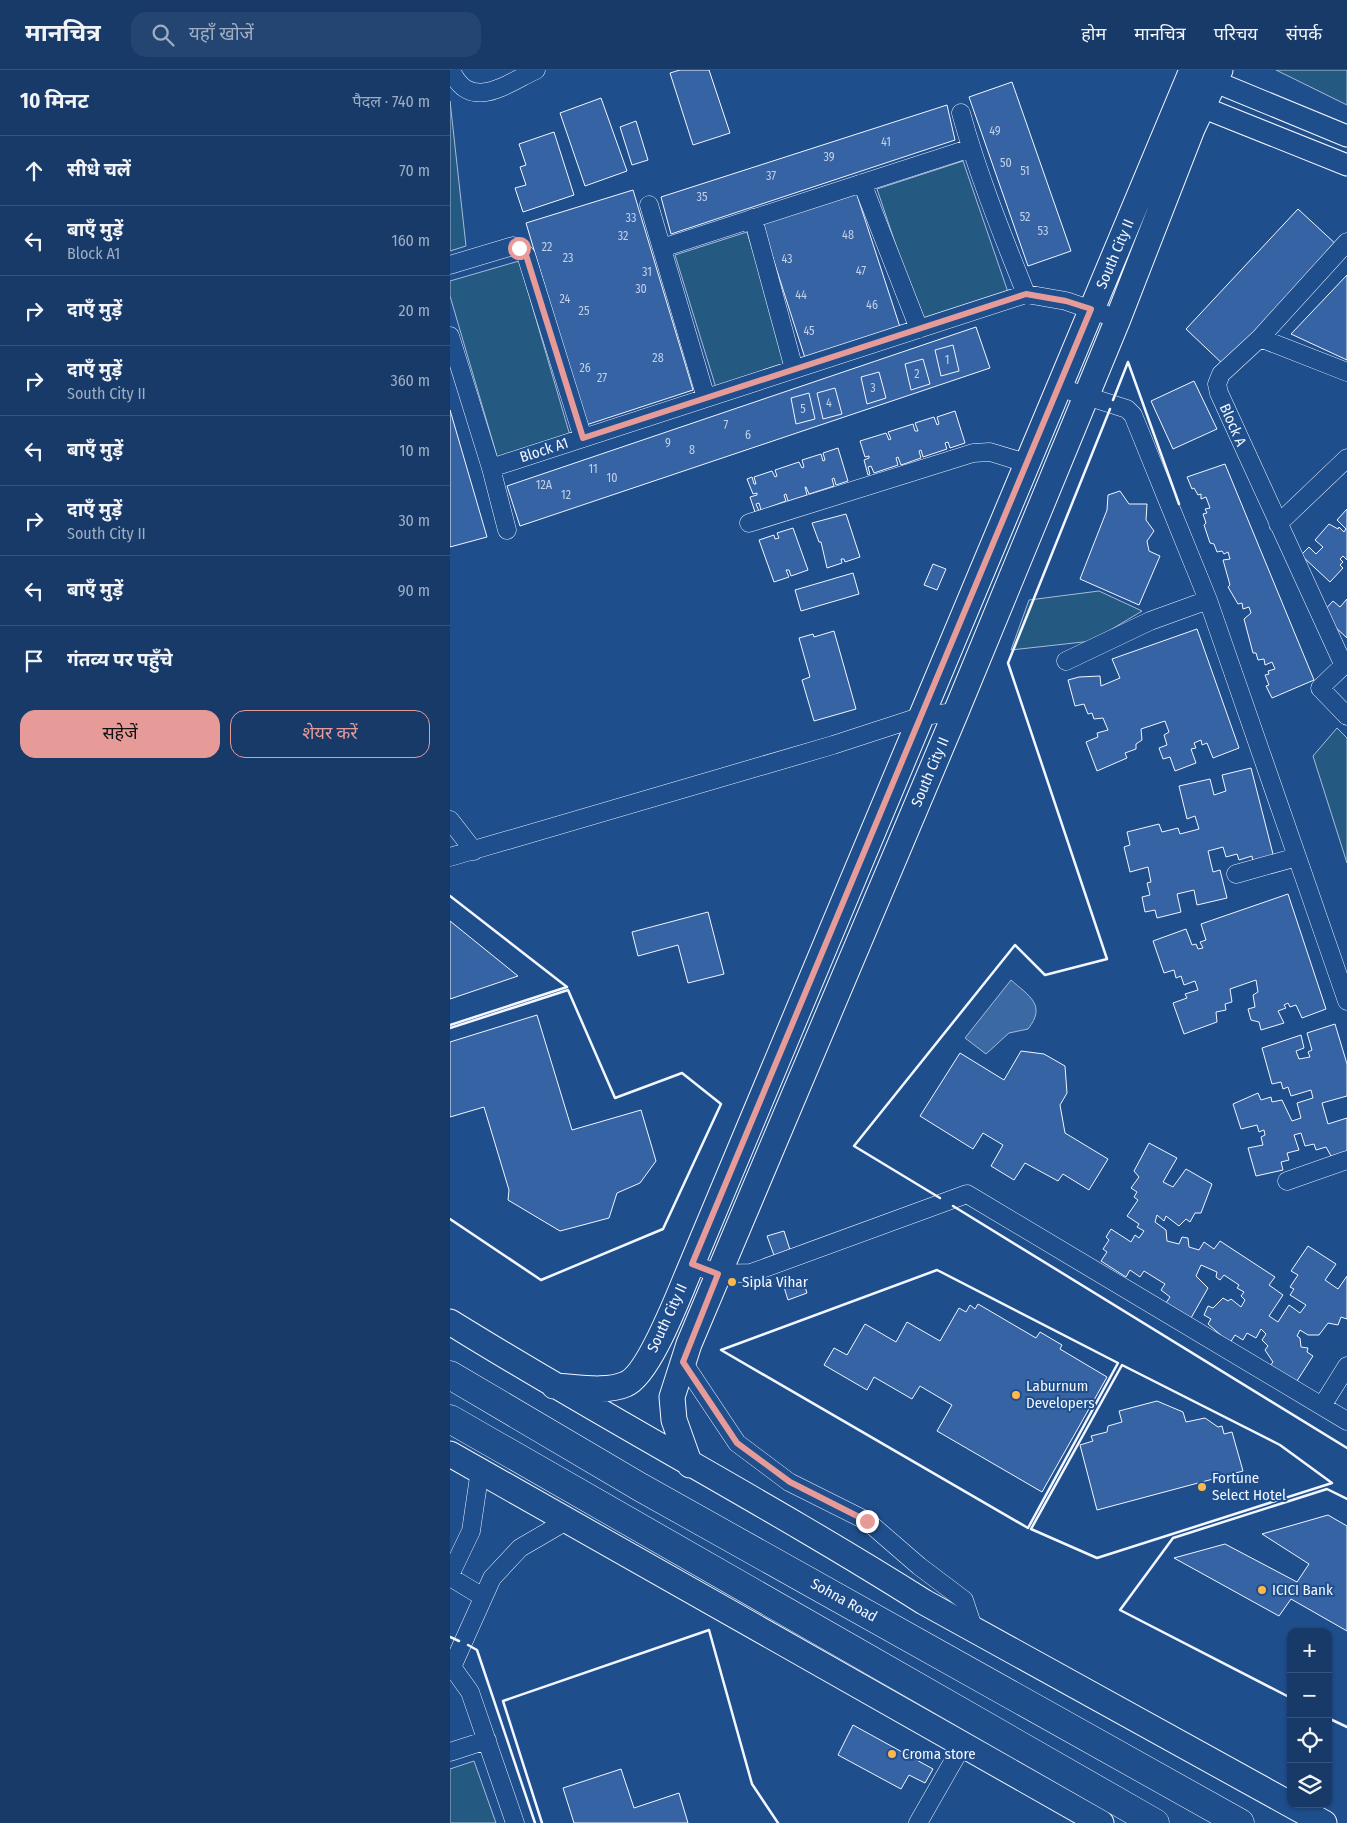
<!DOCTYPE html>
<html lang="hi">
<head>
<meta charset="utf-8">
<style>
  body { margin:0; font-family:"Fira Sans Condensed","Noto Sans Devanagari",sans-serif; background:#244571; color:#f1f3f6 }
  .controls { position:absolute; right:15px; bottom:15px; display:grid; overflow:hidden; border-radius:10px; box-shadow:0 1px 4px #0004 }
  .controls button { width:45px; height:45px; display:grid; place-items:center; padding:0; border:0; border-bottom:1px solid #36547d; background:#173a69; color:#f1f3f6; font:25px sans-serif }
  .stop { position:absolute; width:15px; height:15px; margin:-11px; border:4px solid #e69b98; border-radius:50%; background:#fff }
  .stop.end { background:#e69b98; border-color:#fff; box-shadow:0 1px 5px #0008 }
  .list { margin:0; padding:0; list-style:none }
  h2 { display:flex; justify-content:space-between; align-items:center; height:65px; margin:0; padding:0 20px; font-size:21px }
  h2 small { font-size:16px; font-weight:400; color:#9eadc0 }
  .list li { display:grid; grid-template-columns:32px 1fr auto; gap:15px; align-items:center; box-sizing:border-box; height:70px; padding:0 20px; border-top:1px solid #36547d }
  .list b { display:block; font-size:19px; white-space:nowrap }
  .list p { margin:0; font-size:16px; white-space:nowrap; color:#9eadc0 }
  .list em { font-size:16px; font-style:normal; color:#9eadc0 }
  .actions { display:flex; gap:10px; padding:15px 20px }
  .actions a { flex:1; padding:11px 0; border:1px solid #e69b98; border-radius:15px; text-align:center; font-size:18px; color:#e69b98 }
  .actions .main { background:#e69b98; color:#111 }
  .icon { flex:none; width:28px; height:28px; fill:none; stroke:currentColor; stroke-width:2; stroke-linecap:round; stroke-linejoin:round }
  .map { position:relative; flex:none; width:897px; height:1753px; overflow:hidden }
  header { display:flex; align-items:center; gap:30px; box-sizing:border-box; height:70px; padding:0 25px; background:#173a69; border-bottom:1px solid #36547d }
  header strong { font-size:24px }
  nav { display:flex; gap:28px; margin-inline-start:auto; font-size:18px }
  .search { width:350px; height:45px; background:#244571; display:flex; align-items:center; gap:12px; box-sizing:border-box; padding:0 18px; border-radius:15px; color:#9eadc0; font-size:19px }
  main { display:flex }
  aside { flex:1; background:#173a69 }
  .map>svg:first-child { display:block }
  .green { fill:#245a82; stroke:#a8bbd7 }
  .water { fill:#3b69a3; stroke:#a8bbd7 }
  .building { fill:#3563a3; stroke:#f2f6ff }
  .lines { fill:none; stroke-linecap:round; stroke-linejoin:round }
  .minor-casing { stroke:#f2f6ff; stroke-width:19 }
  .tertiary-casing { stroke:#f2f6ff; stroke-width:23 }
  .secondary-casing { stroke:#f2f6ff; stroke-width:27 }
  .trunk-casing { stroke:#f2f6ff; stroke-width:29 }
  .minor { stroke:#1f4e8c; stroke-width:18 }
  .tertiary { stroke:#1f4e8c; stroke-width:21 }
  .secondary { stroke:#1f4e8c; stroke-width:25 }
  .trunk { stroke:#1f4e8c; stroke-width:28 }
  .wall { stroke:#f2f6ff; stroke-width:2.5 }
  .route { stroke:#e69b98; stroke-width:6 }
  .poi-dot { fill:#ffb74d; stroke:#1f4e8c; stroke-width:2 }
  .labels { text-anchor:middle; stroke-width:4; stroke-linejoin:round; paint-order:stroke }
  .number-label { font-size:12px; fill:#c3d1e8 }
  .street-label { font-size:15px; fill:#f2f6ff; stroke:#1f4e8c }
  .poi-label { font-size:15px; fill:#f2f6ff; stroke:#1f4e8c; text-anchor:start }
</style>
</head>
<body>
<header>
<strong>मानचित्र</strong>
<div class="search"><svg class="icon" aria-label="search" viewBox="0 0 24 24"><circle cx="10" cy="10" r="6"/><path d="M15 15l6 6"/></svg>यहाँ खोजें</div>
<nav><a>होम</a><a>मानचित्र</a><a>परिचय</a><a>संपर्क</a></nav>
</header>
<main>
<aside>
<h2>10 मिनट<small>पैदल · 740 m</small></h2>
<ul class="list">
<li><svg class="icon" aria-label="ahead" viewBox="0 0 24 24"><path d="M12 20V5M6 11l6-6 6 6"/></svg><div><b>सीधे चलें</b></div><em>70 m</em></li>
<li><svg class="icon" aria-label="left" viewBox="0 0 24 24"><path d="M17 20v-9H6M10 6l-5 5 5 5"/></svg><div><b>बाएँ मुड़ें</b><p>Block A1</p></div><em>160 m</em></li>
<li><svg class="icon" aria-label="right" viewBox="0 0 24 24"><path d="M7 20v-9h11M14 6l5 5-5 5"/></svg><div><b>दाएँ मुड़ें</b></div><em>20 m</em></li>
<li><svg class="icon" aria-label="right" viewBox="0 0 24 24"><path d="M7 20v-9h11M14 6l5 5-5 5"/></svg><div><b>दाएँ मुड़ें</b><p>South City II</p></div><em>360 m</em></li>
<li><svg class="icon" aria-label="left" viewBox="0 0 24 24"><path d="M17 20v-9H6M10 6l-5 5 5 5"/></svg><div><b>बाएँ मुड़ें</b></div><em>10 m</em></li>
<li><svg class="icon" aria-label="right" viewBox="0 0 24 24"><path d="M7 20v-9h11M14 6l5 5-5 5"/></svg><div><b>दाएँ मुड़ें</b><p>South City II</p></div><em>30 m</em></li>
<li><svg class="icon" aria-label="left" viewBox="0 0 24 24"><path d="M17 20v-9H6M10 6l-5 5 5 5"/></svg><div><b>बाएँ मुड़ें</b></div><em>90 m</em></li>
<li><svg class="icon" aria-label="arrive" viewBox="0 0 24 24"><path d="M6 21V4h12l-3 4 3 4H6"/></svg><div><b>गंतव्य पर पहुँचे</b></div></li>
</ul>
<div class="actions"><a class="main">सहेजें</a><a>शेयर करें</a></div>
</aside>
<div class="map">
<svg width="897" height="1753" viewBox="0 0 897 1753">
  <rect width="100%" height="100%" fill="#1f4e8c"/>
  <path class="green" d="M 826,0 L 897,0 L 897,35 Z
    M 0,31 L 16,176 L 0,181 Z
    M 513,91 L 559,225 L 472,253 L 427,119 Z
    M 297,162 L 339,297 L 267,321 L 225,185 Z
    M 69,191 L 121,369 L 49,393 L 0,226 L 0,211 Z
    M 649,521 L 692,541 L 642,571 L 561,580 L 579,530 Z
    M 887,658 L 897,668 L 897,793 L 863,686 Z
    M 24,1691 L 46,1753 L 0,1753 L 0,1699 Z"/>
  <path class="water" d="M 561,910 C 579,926 597,935 578,959 L 559,963 L 536,984 L 515,968 Z"/>
  <path class="building" d="M 230,0 L 259,0 L 280,63 L 243,75 L 220,3 Z
    M 562,12 L 621,181 L 578,196 L 519,27 Z
    M 151,28 L 177,101 L 135,116 L 110,43 Z
    M 497,35 L 505,70 L 221,164 L 211,127 Z
    M 186,51 L 198,90 L 182,95 L 170,57 Z
    M 104,62 L 124,125 L 73,142 L 65,118 L 76,115 L 70,97 L 76,95 L 69,74 Z
    M 183,120 L 243,320 L 136,355 L 76,153 Z
    M 406,122 L 450,257 L 355,288 L 312,154 Z
    M 848,139 L 889,177 L 776,297 L 736,259 Z
    M 897,205 L 897,290 L 841,264 Z
    M 526,257 L 540,298 L 70,456 L 57,416 Z
    M 503,275 L 509,301 L 491,306 L 485,280 Z
    M 473,289 L 480,314 L 461,320 L 455,294 Z
    M 429,302 L 436,328 L 417,334 L 411,307 Z
    M 744,311 L 767,359 L 723,379 L 701,331 Z
    M 385,318 L 392,344 L 373,349 L 367,323 Z
    M 359,323 L 365,349 L 346,354 L 341,328 Z
    M 0,340 L 37,467 L 0,477 Z
    M 505,341 L 515,373 L 500,378 L 498,372 L 495,373 L 497,379 L 473,387 L 471,380 L 469,381 L 471,388 L 451,395 L 448,387 L 446,388 L 448,395 L 424,403 L 421,396 L 418,397 L 420,404 L 418,405 L 414,390 L 419,388 L 419,386 L 415,387 L 410,371 L 436,363 L 439,370 L 441,369 L 438,362 L 463,354 L 465,361 L 468,361 L 465,353 L 484,347 L 487,355 L 489,354 L 487,347 Z
    M 388,378 L 398,411 L 386,415 L 384,408 L 382,409 L 384,416 L 359,424 L 356,417 L 355,417 L 357,425 L 338,431 L 336,424 L 334,425 L 336,431 L 311,440 L 309,433 L 306,434 L 309,441 L 305,442 L 300,427 L 307,425 L 307,423 L 303,424 L 297,409 L 302,407 L 304,414 L 306,414 L 304,407 L 322,401 L 325,407 L 327,406 L 325,400 L 349,392 L 352,398 L 354,397 L 352,390 L 371,384 L 373,391 L 375,390 L 373,383 Z
    M 775,394 L 864,610 L 822,628 L 816,616 L 819,615 L 815,605 L 819,604 L 818,601 L 825,599 L 822,592 L 815,595 L 814,589 L 808,590 L 806,583 L 803,583 L 794,549 L 801,543 L 799,537 L 793,539 L 792,533 L 788,534 L 778,517 L 780,515 L 773,490 L 780,489 L 778,482 L 774,484 L 772,481 L 767,482 L 764,474 L 760,473 L 754,455 L 756,453 L 753,444 L 757,443 L 755,439 L 760,438 L 756,427 L 751,429 L 751,424 L 748,425 L 744,418 L 742,419 L 737,407 Z
    M 670,421 L 679,434 L 697,434 L 696,450 L 704,461 L 697,471 L 699,481 L 710,486 L 689,535 L 630,509 L 657,440 L 658,425 Z
    M 897,439 L 897,490 L 893,486 L 890,489 L 893,492 L 890,495 L 893,498 L 880,512 L 851,485 L 859,477 L 866,484 L 873,477 L 865,470 L 879,454 L 888,459 L 889,457 L 894,462 L 896,459 L 887,450 Z
    M 396,444 L 410,487 L 395,492 L 394,489 L 391,489 L 392,493 L 377,498 L 371,472 L 369,472 L 362,453 Z
    M 343,458 L 358,500 L 341,506 L 339,500 L 336,500 L 339,507 L 324,512 L 309,470 L 324,465 L 325,469 L 329,468 L 327,463 Z
    M 483,494 L 496,499 L 487,520 L 474,515 Z
    M 403,503 L 409,524 L 351,541 L 345,520 Z
    M 897,529 L 897,568 L 871,544 L 883,531 L 890,537 Z
    M 747,559 L 789,678 L 763,688 L 757,673 L 752,675 L 751,670 L 744,673 L 746,678 L 741,679 L 746,693 L 725,701 L 720,687 L 713,689 L 709,678 L 717,675 L 714,665 L 719,662 L 715,651 L 691,659 L 692,670 L 686,674 L 686,679 L 675,683 L 677,688 L 647,701 L 636,672 L 648,667 L 647,663 L 658,660 L 653,648 L 644,649 L 642,643 L 638,644 L 634,634 L 625,636 L 618,610 L 629,607 L 650,606 L 651,616 L 670,608 L 662,589 Z
    M 384,561 L 406,639 L 364,651 L 352,610 L 360,607 L 349,568 L 363,564 L 364,567 Z
    M 801,698 L 824,788 L 803,793 L 802,786 L 789,790 L 787,784 L 776,787 L 773,777 L 758,781 L 763,802 L 770,800 L 777,828 L 747,835 L 744,820 L 727,824 L 731,842 L 707,848 L 705,840 L 695,842 L 692,827 L 700,825 L 697,813 L 701,812 L 698,797 L 680,802 L 674,777 L 680,775 L 677,762 L 709,754 L 712,762 L 728,758 L 730,764 L 749,759 L 745,746 L 737,749 L 729,716 L 760,709 L 764,725 L 776,721 L 772,705 Z
    M 838,824 L 876,939 L 852,948 L 846,935 L 840,937 L 838,933 L 834,935 L 836,938 L 828,941 L 834,953 L 811,960 L 809,952 L 801,950 L 798,939 L 805,937 L 803,925 L 808,922 L 806,910 L 780,919 L 782,932 L 775,934 L 776,940 L 766,942 L 767,952 L 734,964 L 723,933 L 737,928 L 735,924 L 748,920 L 745,911 L 734,915 L 731,906 L 726,908 L 724,900 L 714,903 L 703,871 L 736,859 L 742,875 L 746,874 L 748,879 L 753,878 L 750,872 L 756,870 L 751,854 Z
    M 258,842 L 274,904 L 238,913 L 228,875 L 188,886 L 182,862 Z
    M 0,851 L 68,906 L 0,929 Z
    M 87,945 L 122,1060 L 191,1040 L 206,1091 L 190,1113 L 167,1123 L 159,1148 L 110,1161 L 58,1130 L 59,1120 L 34,1037 L 0,1047 L 0,972 Z
    M 885,954 L 897,994 L 897,1026 L 872,1033 L 878,1054 L 897,1048 L 897,1082 L 881,1086 L 876,1077 L 866,1080 L 864,1074 L 855,1076 L 851,1063 L 844,1065 L 849,1080 L 837,1083 L 839,1090 L 831,1092 L 833,1100 L 806,1106 L 798,1078 L 813,1075 L 811,1067 L 815,1065 L 814,1060 L 809,1062 L 807,1055 L 791,1059 L 783,1034 L 808,1023 L 811,1030 L 821,1027 L 822,1032 L 832,1030 L 842,1051 L 851,1048 L 847,1033 L 863,1028 L 861,1020 L 841,1026 L 838,1017 L 833,1019 L 831,1012 L 822,1014 L 812,978 L 851,965 L 854,978 L 846,981 L 849,989 L 860,987 L 858,982 L 862,980 L 857,963 Z
    M 571,981 L 594,984 L 615,996 L 617,1023 L 610,1035 L 615,1063 L 658,1089 L 639,1120 L 613,1104 L 608,1111 L 575,1093 L 564,1110 L 541,1096 L 553,1075 L 533,1063 L 523,1079 L 470,1046 L 510,983 L 554,1010 Z
    M 699,1073 L 727,1088 L 713,1112 L 723,1117 L 736,1099 L 762,1114 L 751,1143 L 745,1143 L 740,1152 L 736,1149 L 729,1156 L 716,1146 L 714,1151 L 707,1145 L 705,1152 L 716,1160 L 717,1171 L 729,1174 L 732,1167 L 738,1168 L 739,1177 L 749,1180 L 754,1172 L 764,1179 L 770,1171 L 825,1207 L 819,1215 L 833,1225 L 819,1246 L 828,1252 L 839,1235 L 850,1243 L 856,1235 L 840,1225 L 844,1219 L 840,1217 L 848,1205 L 841,1201 L 858,1176 L 886,1194 L 875,1210 L 888,1219 L 897,1206 L 897,1249 L 891,1247 L 888,1255 L 878,1253 L 869,1265 L 858,1265 L 850,1260 L 847,1266 L 850,1268 L 851,1277 L 858,1278 L 857,1282 L 863,1286 L 845,1314 L 819,1297 L 823,1292 L 815,1280 L 818,1276 L 812,1270 L 816,1264 L 811,1259 L 806,1268 L 797,1263 L 793,1270 L 785,1265 L 780,1273 L 758,1254 L 761,1249 L 754,1245 L 758,1236 L 763,1238 L 773,1228 L 778,1231 L 781,1229 L 791,1237 L 795,1230 L 791,1226 L 794,1222 L 787,1218 L 789,1215 L 774,1205 L 770,1210 L 766,1207 L 767,1202 L 751,1195 L 746,1206 L 758,1218 L 741,1248 L 716,1233 L 720,1227 L 711,1220 L 715,1214 L 694,1201 L 690,1207 L 680,1200 L 676,1207 L 651,1191 L 657,1182 L 653,1179 L 659,1170 L 656,1167 L 661,1159 L 681,1172 L 685,1165 L 689,1168 L 694,1161 L 687,1157 L 689,1154 L 677,1146 L 688,1130 L 684,1127 L 687,1122 L 681,1118 L 689,1107 L 684,1101 Z
    M 334,1161 L 341,1183 L 325,1188 L 317,1166 Z
    M 353,1211 L 357,1223 L 338,1230 L 334,1217 Z
    M 528,1234 L 586,1268 L 590,1262 L 612,1275 L 610,1279 L 657,1307 L 592,1422 L 487,1361 L 502,1335 L 470,1316 L 462,1329 L 424,1307 L 417,1320 L 374,1295 L 384,1278 L 397,1285 L 415,1254 L 446,1272 L 457,1252 L 490,1271 L 509,1238 L 516,1242 L 520,1235 L 525,1239 Z
    M 707,1331 L 733,1342 L 736,1352 L 755,1348 L 768,1357 L 772,1356 L 774,1364 L 782,1362 L 793,1401 L 647,1440 L 630,1375 L 643,1371 L 641,1366 L 657,1362 L 658,1356 L 672,1352 L 669,1341 Z
    M 878,1445 L 897,1456 L 897,1561 L 841,1529 L 829,1546 L 724,1488 L 775,1474 L 847,1512 L 859,1494 L 812,1464 Z
    M 403,1655 L 483,1699 L 475,1713 L 459,1705 L 451,1719 L 388,1685 Z
    M 171,1699 L 184,1738 L 229,1723 L 238,1753 L 124,1753 L 113,1718 Z"/>
  <g class="lines">
    <defs>
      <path id="minor" d="M 1,0 C 20,43 56,14 86,0
        M 511,43 C 528,105 552,164 576,224
        M 412,113 L 469,259
        M 199,135 L 256,328
        M 303,148 L 344,299
        M 212,178 L 521,78
        M 0,195 L 63,176 L 69,178 L 76,185 L 133,368
        M 0,266 L 41,398 L 57,460
        M 810,268 L 897,302
        M 608,317 L 677,339 L 683,345 L 758,530 L 700,551 L 616,591
        M 41,398 L 576,224 L 616,231 L 668,249
        M 299,453 L 523,383 L 540,382 L 576,393
        M 828,454 L 897,388
        M 758,530 L 897,931
        M 897,592 L 870,618 L 897,646
        M 894,596 L 769,323 L 767,314 L 771,304 L 810,268 L 897,172
        M 0,750 L 24,781
        M 0,787 L 383,675 L 472,646 L 506,642
        M 786,804 L 847,787
        M 837,1111 L 897,1090
        M 242,1194 L 268,1204 L 301,1203 L 517,1124 L 897,1351
        M 233,1292 L 287,1373 L 339,1412 L 417,1451 L 469,1496 L 514,1530 L 524,1560
        M 872,1336 L 897,1296
        M 0,1505 L 21,1461 L 30,1400
        M 0,1507 L 33,1527
        M 0,1594 L 20,1622 L 65,1753
        M 2,1597 L 42,1508 L 70,1478 L 118,1450
        M 0,1682 L 37,1670
        M 468,1753 L 512,1676"/>
      <path id="tertiary" d="M 749,5 L 897,66
        M 737,31 L 897,95"/>
      <path id="secondary" d="M 0,1252 C 156,1349 319,1434 474,1532 L 874,1753
        M 104,1316 C 126,1317 156,1323 176,1314 C 200,1304 231,1219 242,1194 L 742,0
        M 0,1384 L 651,1753
        M 240,1395 L 224,1350 L 222,1327 L 239,1274 L 506,642 L 668,249 L 742,59 L 770,0"/>
      <path id="trunk" d="M 0,1305 L 190,1417 L 790,1753
        M 0,1349 L 705,1753"/>
    </defs>
    <use href="#minor" class="minor-casing"/>
    <use href="#tertiary" class="tertiary-casing"/>
    <use href="#secondary" class="secondary-casing"/>
    <use href="#trunk" class="trunk-casing"/>
    <use href="#minor" class="minor"/>
    <use href="#tertiary" class="tertiary"/>
    <use href="#secondary" class="secondary"/>
    <use href="#trunk" class="trunk"/>
    <path class="wall" d="M 678,292 L 729,434
      M 663,330 L 678,292
      M 0,826 L 117,917
      M 0,955 L 117,917
      M 0,958 L 118,920 L 165,1028 L 232,1003 L 271,1034 L 213,1159 L 91,1210 L 0,1149
      M 490,1128 L 404,1076 L 565,875 L 595,905 L 657,889 L 558,593 L 660,339
      M 503,1136 L 897,1378
      M 487,1200 L 668,1293 L 578,1458 L 271,1280 Z
      M 672,1295 L 830,1375 L 882,1413 L 647,1488 L 581,1459 Z
      M 0,1567 L 9,1571
      M 18,1575 L 27,1580 L 85,1753
      M 841,1628 L 670,1540 L 723,1468 L 877,1419 L 897,1429
      M 878,1648 L 897,1657
      M 92,1753 L 53,1631 L 259,1560 L 302,1714 L 328,1753"/>
  </g>
  <g class="lines">
    <path class="route" d="M 69,178 L 76,185 L 133,368 L 576,224 L 616,231 L 641,239 L 242,1194 L 268,1204 L 233,1292 L 287,1373 L 340,1412 L 417,1451"/>
  </g>
  <g class="poi-dot">
    <circle cx="282" cy="1212" r="5"/>
    <circle cx="566" cy="1325" r="5"/>
    <circle cx="752" cy="1417" r="5"/>
    <circle cx="812" cy="1520" r="5"/>
    <circle cx="442" cy="1684" r="5"/>
  </g>
  <g class="labels">
    <g class="number-label">
      <text x="545" y="65">49</text>
      <text x="436" y="76">41</text>
      <text x="379" y="91">39</text>
      <text x="556" y="97">50</text>
      <text x="575" y="105">51</text>
      <text x="321" y="110">37</text>
      <text x="252" y="131">35</text>
      <text x="575" y="151">52</text>
      <text x="181" y="152">33</text>
      <text x="593" y="165">53</text>
      <text x="398" y="169">48</text>
      <text x="173" y="170">32</text>
      <text x="97" y="181">22</text>
      <text x="118" y="192">23</text>
      <text x="337" y="193">43</text>
      <text x="411" y="205">47</text>
      <text x="197" y="206">31</text>
      <text x="191" y="223">30</text>
      <text x="351" y="229">44</text>
      <text x="115" y="233">24</text>
      <text x="422" y="239">46</text>
      <text x="134" y="245">25</text>
      <text x="359" y="265">45</text>
      <text x="208" y="292">28</text>
      <text x="497" y="294">1</text>
      <text x="135" y="302">26</text>
      <text x="467" y="308">2</text>
      <text x="152" y="312">27</text>
      <text x="423" y="322">3</text>
      <text x="379" y="337">4</text>
      <text x="353" y="343">5</text>
      <text x="276" y="359">7</text>
      <text x="298" y="369">6</text>
      <text x="218" y="377">9</text>
      <text x="242" y="384">8</text>
      <text x="143" y="403">11</text>
      <text x="162" y="412">10</text>
      <text x="94" y="419">12A</text>
      <text x="116" y="429">12</text>
    </g>
    <g class="street-label">
      <text transform="translate(665 184) rotate(-67)" y="5">South City II</text>
      <text transform="translate(783 355) rotate(66)" y="5">Block A</text>
      <text transform="translate(94 380) rotate(-18)" y="5">Block A1</text>
      <text transform="translate(480 702) rotate(-67)" y="5">South City II</text>
      <text transform="translate(217 1248) rotate(-65)" y="5">South City II</text>
      <text transform="translate(394 1530) rotate(29)" y="5">Sohna Road</text>
    </g>
    <g class="poi-label">
      <text x="292" y="1217">Sipla Vihar</text>
      <text x="576" y="1321">Laburnum<tspan x="576" dy="17">Developers</tspan></text>
      <text x="762" y="1413">Fortune<tspan x="762" dy="17">Select Hotel</tspan></text>
      <text x="822" y="1525">ICICI Bank</text>
      <text x="452" y="1689">Croma store</text>
    </g>
  </g>
</svg>
<div class="controls">
<button>+</button>
<button>−</button>
<button><svg class="icon" aria-label="locate" viewBox="0 0 24 24"><circle cx="12" cy="12" r="6"/><path d="M12 2v4M12 18v4M2 12h4M18 12h4"/></svg></button>
<button><svg class="icon" aria-label="layers" viewBox="0 0 24 24"><path d="M12 4l9 5-9 5-9-5zM3 14l9 5 9-5"/></svg></button>
</div>
<div class="stop" style="left:69px;top:178px"></div>
<div class="stop end" style="left:417px;top:1451px"></div>
</div>
</main>
</body>
</html>
